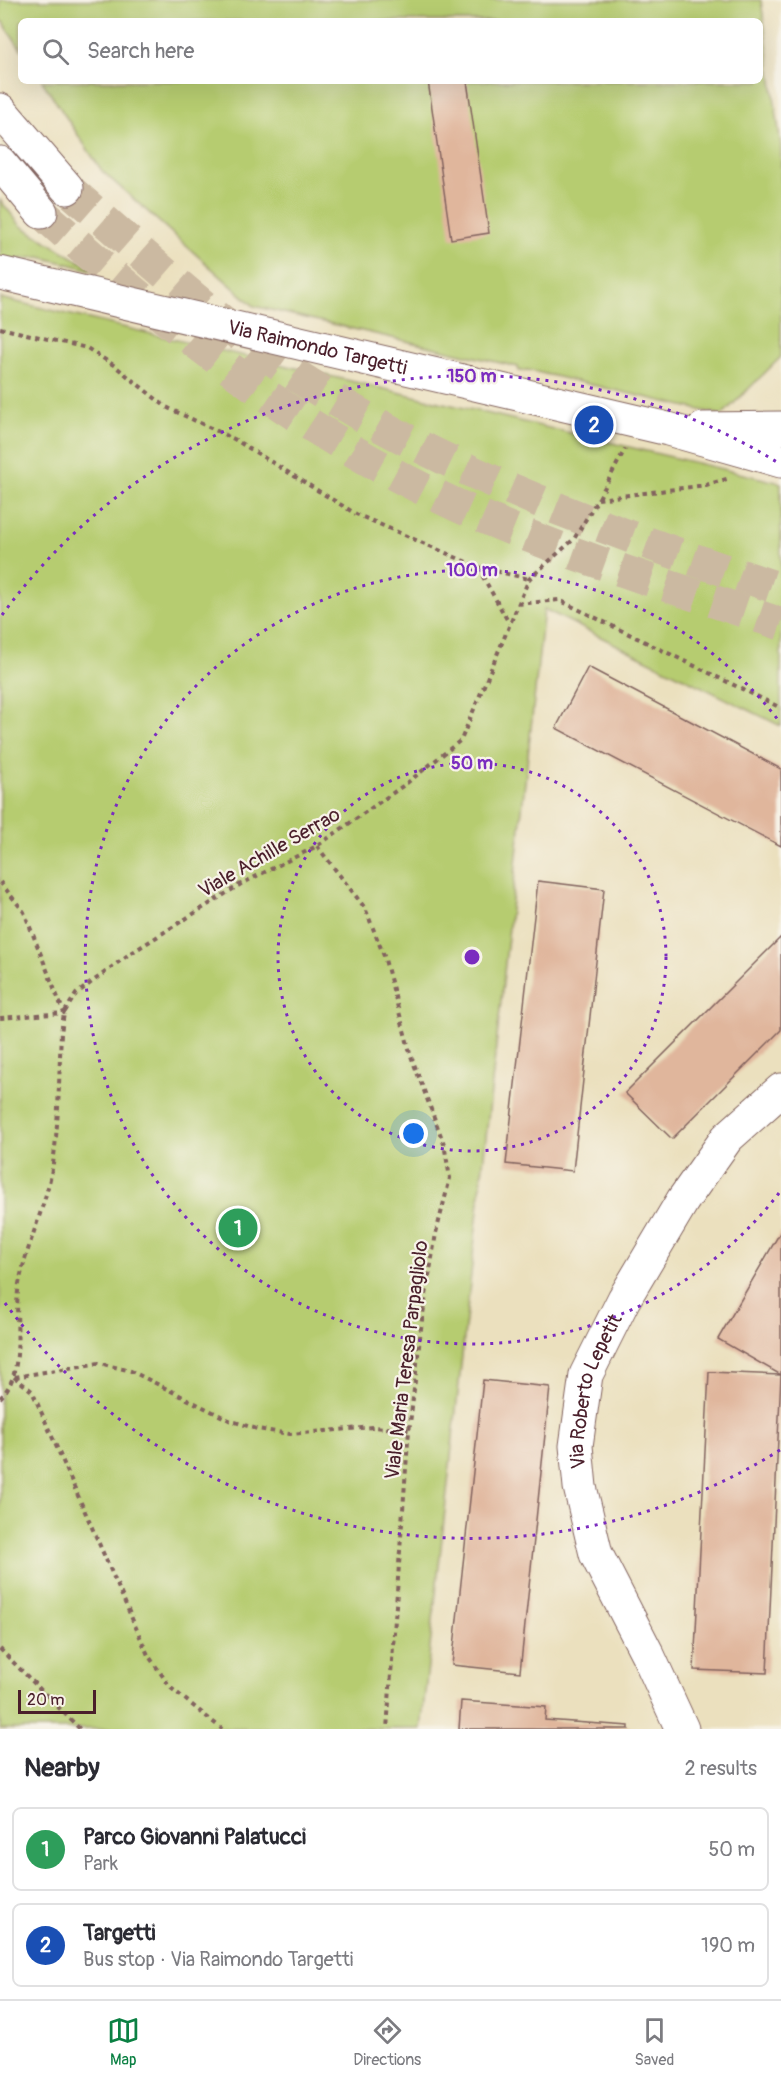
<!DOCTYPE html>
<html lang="en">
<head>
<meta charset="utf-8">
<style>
  body { margin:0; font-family:Pangolin,sans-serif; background:#f7f7f7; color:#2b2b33 }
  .scale { position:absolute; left:18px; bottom:15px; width:78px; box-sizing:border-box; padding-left:6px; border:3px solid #4a1f2b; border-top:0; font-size:16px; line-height:21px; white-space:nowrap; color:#4a1f2b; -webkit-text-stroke:4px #f7f3e8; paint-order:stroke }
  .you { position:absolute; left:414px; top:1134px; width:21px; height:21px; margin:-15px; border:4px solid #fff; border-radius:50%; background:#1a73e8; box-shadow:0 0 0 9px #1a73e833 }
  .badge { display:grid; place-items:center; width:39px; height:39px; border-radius:50%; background:#0b8043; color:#fff; font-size:20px; font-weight:700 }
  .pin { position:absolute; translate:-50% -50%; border:3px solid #fff; box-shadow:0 2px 6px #0006 }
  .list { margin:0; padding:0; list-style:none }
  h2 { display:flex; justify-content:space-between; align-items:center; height:78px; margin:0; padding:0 24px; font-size:26px }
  h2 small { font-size:20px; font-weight:400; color:#7c7c81 }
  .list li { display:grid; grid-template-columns:39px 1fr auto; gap:18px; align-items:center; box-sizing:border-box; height:84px; margin:0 12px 12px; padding:0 12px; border:2px solid #e1e1e2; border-radius:9px }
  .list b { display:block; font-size:22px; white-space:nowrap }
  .list p { margin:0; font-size:20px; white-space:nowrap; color:#7c7c81 }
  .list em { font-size:20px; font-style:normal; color:#7c7c81 }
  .icon { flex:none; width:33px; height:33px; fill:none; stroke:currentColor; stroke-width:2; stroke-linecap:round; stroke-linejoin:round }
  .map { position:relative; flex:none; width:781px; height:1729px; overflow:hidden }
  .search { position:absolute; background:#fff; box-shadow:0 6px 24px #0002; left:18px; right:18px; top:18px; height:66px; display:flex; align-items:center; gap:15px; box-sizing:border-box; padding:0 21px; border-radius:9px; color:#7c7c81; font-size:22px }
  .sheet { height:270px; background:#fff }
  nav { display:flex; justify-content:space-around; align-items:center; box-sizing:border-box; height:84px; border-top:2px solid #e1e1e2; background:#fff; font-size:16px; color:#7c7c81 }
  nav a { display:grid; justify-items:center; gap:3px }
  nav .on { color:#0b8043 }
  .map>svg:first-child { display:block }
  .green { fill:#b6cc70; stroke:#80764e; stroke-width:1.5 }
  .building { fill:#e0b69c }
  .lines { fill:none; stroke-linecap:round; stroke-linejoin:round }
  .major-tunnel { stroke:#cbb9a1; stroke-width:33; stroke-dasharray:33 16; stroke-linecap:butt }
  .minor-casing { stroke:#82635e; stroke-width:35 }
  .major-casing { stroke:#82635e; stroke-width:35 }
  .path { stroke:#82635e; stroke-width:4; stroke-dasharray:4.5 4.5; stroke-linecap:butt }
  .minor { stroke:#fff; stroke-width:33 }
  .major { stroke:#fff; stroke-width:33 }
  .ring { fill:none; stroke:#7b2cbf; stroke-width:3; stroke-dasharray:3 6 }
  .labels { text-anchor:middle; stroke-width:4.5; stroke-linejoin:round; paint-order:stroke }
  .street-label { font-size:20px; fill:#4a1f2b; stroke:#f7f3e8 }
  .centre { fill:#7b2cbf; stroke:#f7f3e8; stroke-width:3 }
  .ring-label { font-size:18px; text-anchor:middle; font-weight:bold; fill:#7b2cbf; stroke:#f7f3e8; stroke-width:4.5; stroke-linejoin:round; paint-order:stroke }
</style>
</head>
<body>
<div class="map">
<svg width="781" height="1729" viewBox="0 0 781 1729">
  <rect width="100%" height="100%" fill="#f7f3e8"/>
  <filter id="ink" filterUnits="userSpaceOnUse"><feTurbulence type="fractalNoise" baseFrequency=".0167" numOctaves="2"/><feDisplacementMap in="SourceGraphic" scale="12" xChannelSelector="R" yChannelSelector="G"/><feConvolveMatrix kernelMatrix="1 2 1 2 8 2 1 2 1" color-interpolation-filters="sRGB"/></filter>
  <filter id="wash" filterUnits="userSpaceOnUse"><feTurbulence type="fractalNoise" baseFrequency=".008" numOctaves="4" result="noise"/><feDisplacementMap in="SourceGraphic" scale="24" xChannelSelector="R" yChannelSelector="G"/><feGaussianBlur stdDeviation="1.35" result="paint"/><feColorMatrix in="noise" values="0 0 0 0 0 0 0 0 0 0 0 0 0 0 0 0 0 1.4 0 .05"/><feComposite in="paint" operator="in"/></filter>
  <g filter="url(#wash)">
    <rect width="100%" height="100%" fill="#ebe0be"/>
    <path class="green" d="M 0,0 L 761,0 L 781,146 L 781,357 L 722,415 L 528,370 L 519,371 L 518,367 L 254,306 L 102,171 L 42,81 L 760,81 L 760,21 L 21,21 L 21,49 L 0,18 Z
      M 0,200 L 21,226 L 96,271 L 40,257 L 0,261 Z
      M 0,298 L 781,483 L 781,726 L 544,609 L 421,1729 L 0,1729 Z"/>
    <g id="blocks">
      <path class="building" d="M 428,81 L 467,81 L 489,233 L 451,239 Z
        M 588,667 L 781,769 L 781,846 L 556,728 Z
        M 538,881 L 604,889 L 573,1171 L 506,1164 Z
        M 781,937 L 781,1030 L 672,1139 L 625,1093 Z
        M 781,1231 L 781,1375 L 718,1339 Z
        M 709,1372 L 781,1375 L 767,1673 L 694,1670 Z
        M 483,1380 L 550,1387 L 520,1672 L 452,1665 Z
        M 461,1701 L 546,1707 L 545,1720 L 629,1726 L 629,1729 L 459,1729 Z"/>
    </g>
  </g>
  <g filter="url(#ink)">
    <use href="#blocks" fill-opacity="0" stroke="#82635e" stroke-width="1.5"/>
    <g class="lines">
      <path class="major-tunnel" d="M 67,188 C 139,250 209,316 288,370 C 440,471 609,532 781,589
        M 41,212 C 157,315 278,416 417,486 C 532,545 659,582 781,624"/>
      <defs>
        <g id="minor">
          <path id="s1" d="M 0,273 L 668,429 L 781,461"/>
          <path d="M 703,429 L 781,428"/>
          <path id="s2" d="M 682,1729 L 648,1655 L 596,1554 L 580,1487 L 576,1446 L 586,1375 L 624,1299 L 683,1200 L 727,1138 L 781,1090"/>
        </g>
        <path id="major" d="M 0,110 L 67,188
          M 0,163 L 41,212"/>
      </defs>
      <use href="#minor" class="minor-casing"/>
      <use href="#major" class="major-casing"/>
      <path class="path" d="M 0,328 L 87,348 L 115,366 L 166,407 L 234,439 L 356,514 L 478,567 L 529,579
        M 599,498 L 625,449
        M 478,568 L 509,623
        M 518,604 L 559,600 L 781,708
        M 317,846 L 365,908 L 384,956 L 411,1056 L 444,1144 L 450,1178 L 436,1233 L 422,1320 L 408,1441 L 387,1729
        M 0,882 L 24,912 L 64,1013 L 0,1018
        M 14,1377 L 32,1391 L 148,1655 L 171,1688 L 222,1729
        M 15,1377 L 99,1363 L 131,1371 L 229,1420 L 257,1429 L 290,1434 L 374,1427 L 409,1430
        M 0,1398 C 29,1370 11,1317 20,1279 C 29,1238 49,1199 54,1156 C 59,1116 59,1073 61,1033 L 64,1013 L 76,994 L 128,955 L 241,884 L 317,846 L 407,783 L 461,740 L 529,579 L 574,539 L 598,499 L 706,485 L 730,478
        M 0,1649 L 80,1729"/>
      <use href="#minor" class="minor"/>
      <use href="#major" class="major"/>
    </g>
  </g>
  <g class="ring">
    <circle cx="472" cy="957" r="194"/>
    <path d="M779 1193A387 387 0 1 1 779 721"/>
    <path d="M780 1450A581 581 0 0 1 2 1299M2 615A581 581 0 0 1 780 464"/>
  </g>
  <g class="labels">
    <g class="street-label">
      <text dy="7" stroke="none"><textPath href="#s1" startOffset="326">Via Raimondo Targetti</textPath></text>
      <text transform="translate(269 852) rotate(-30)" y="7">Viale Achille Serrao</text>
      <text transform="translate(406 1360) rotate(-83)" y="7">Viale Maria Teresa Parpagliolo</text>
      <text dy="7" stroke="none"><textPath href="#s2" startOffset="363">Via Roberto Lepetit</textPath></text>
    </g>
  </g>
  <circle cx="472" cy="957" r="9" class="centre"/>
  <g class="ring-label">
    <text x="472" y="382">150 m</text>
    <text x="472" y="576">100 m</text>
    <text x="472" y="769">50 m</text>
  </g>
</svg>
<div class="scale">20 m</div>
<div class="you"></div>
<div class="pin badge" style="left:238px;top:1228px;background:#2e9e5b">1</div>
<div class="pin badge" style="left:594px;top:425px;background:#1a4fb4">2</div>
<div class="search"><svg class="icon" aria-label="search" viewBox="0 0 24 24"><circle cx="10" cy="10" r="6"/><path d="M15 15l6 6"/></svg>Search here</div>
</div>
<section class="sheet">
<h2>Nearby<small>2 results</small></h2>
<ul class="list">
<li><span class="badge" style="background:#2e9e5b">1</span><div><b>Parco Giovanni Palatucci</b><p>Park</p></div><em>50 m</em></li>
<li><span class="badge" style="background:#1a4fb4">2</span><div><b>Targetti</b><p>Bus stop · Via Raimondo Targetti</p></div><em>190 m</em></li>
</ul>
</section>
<nav>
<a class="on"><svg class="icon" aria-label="map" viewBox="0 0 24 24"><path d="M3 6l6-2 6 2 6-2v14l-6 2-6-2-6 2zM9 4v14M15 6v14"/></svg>Map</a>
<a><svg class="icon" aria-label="directions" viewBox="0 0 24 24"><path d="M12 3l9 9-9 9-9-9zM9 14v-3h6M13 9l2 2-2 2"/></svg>Directions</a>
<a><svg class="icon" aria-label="saved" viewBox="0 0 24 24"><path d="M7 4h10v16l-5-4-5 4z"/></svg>Saved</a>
</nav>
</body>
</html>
